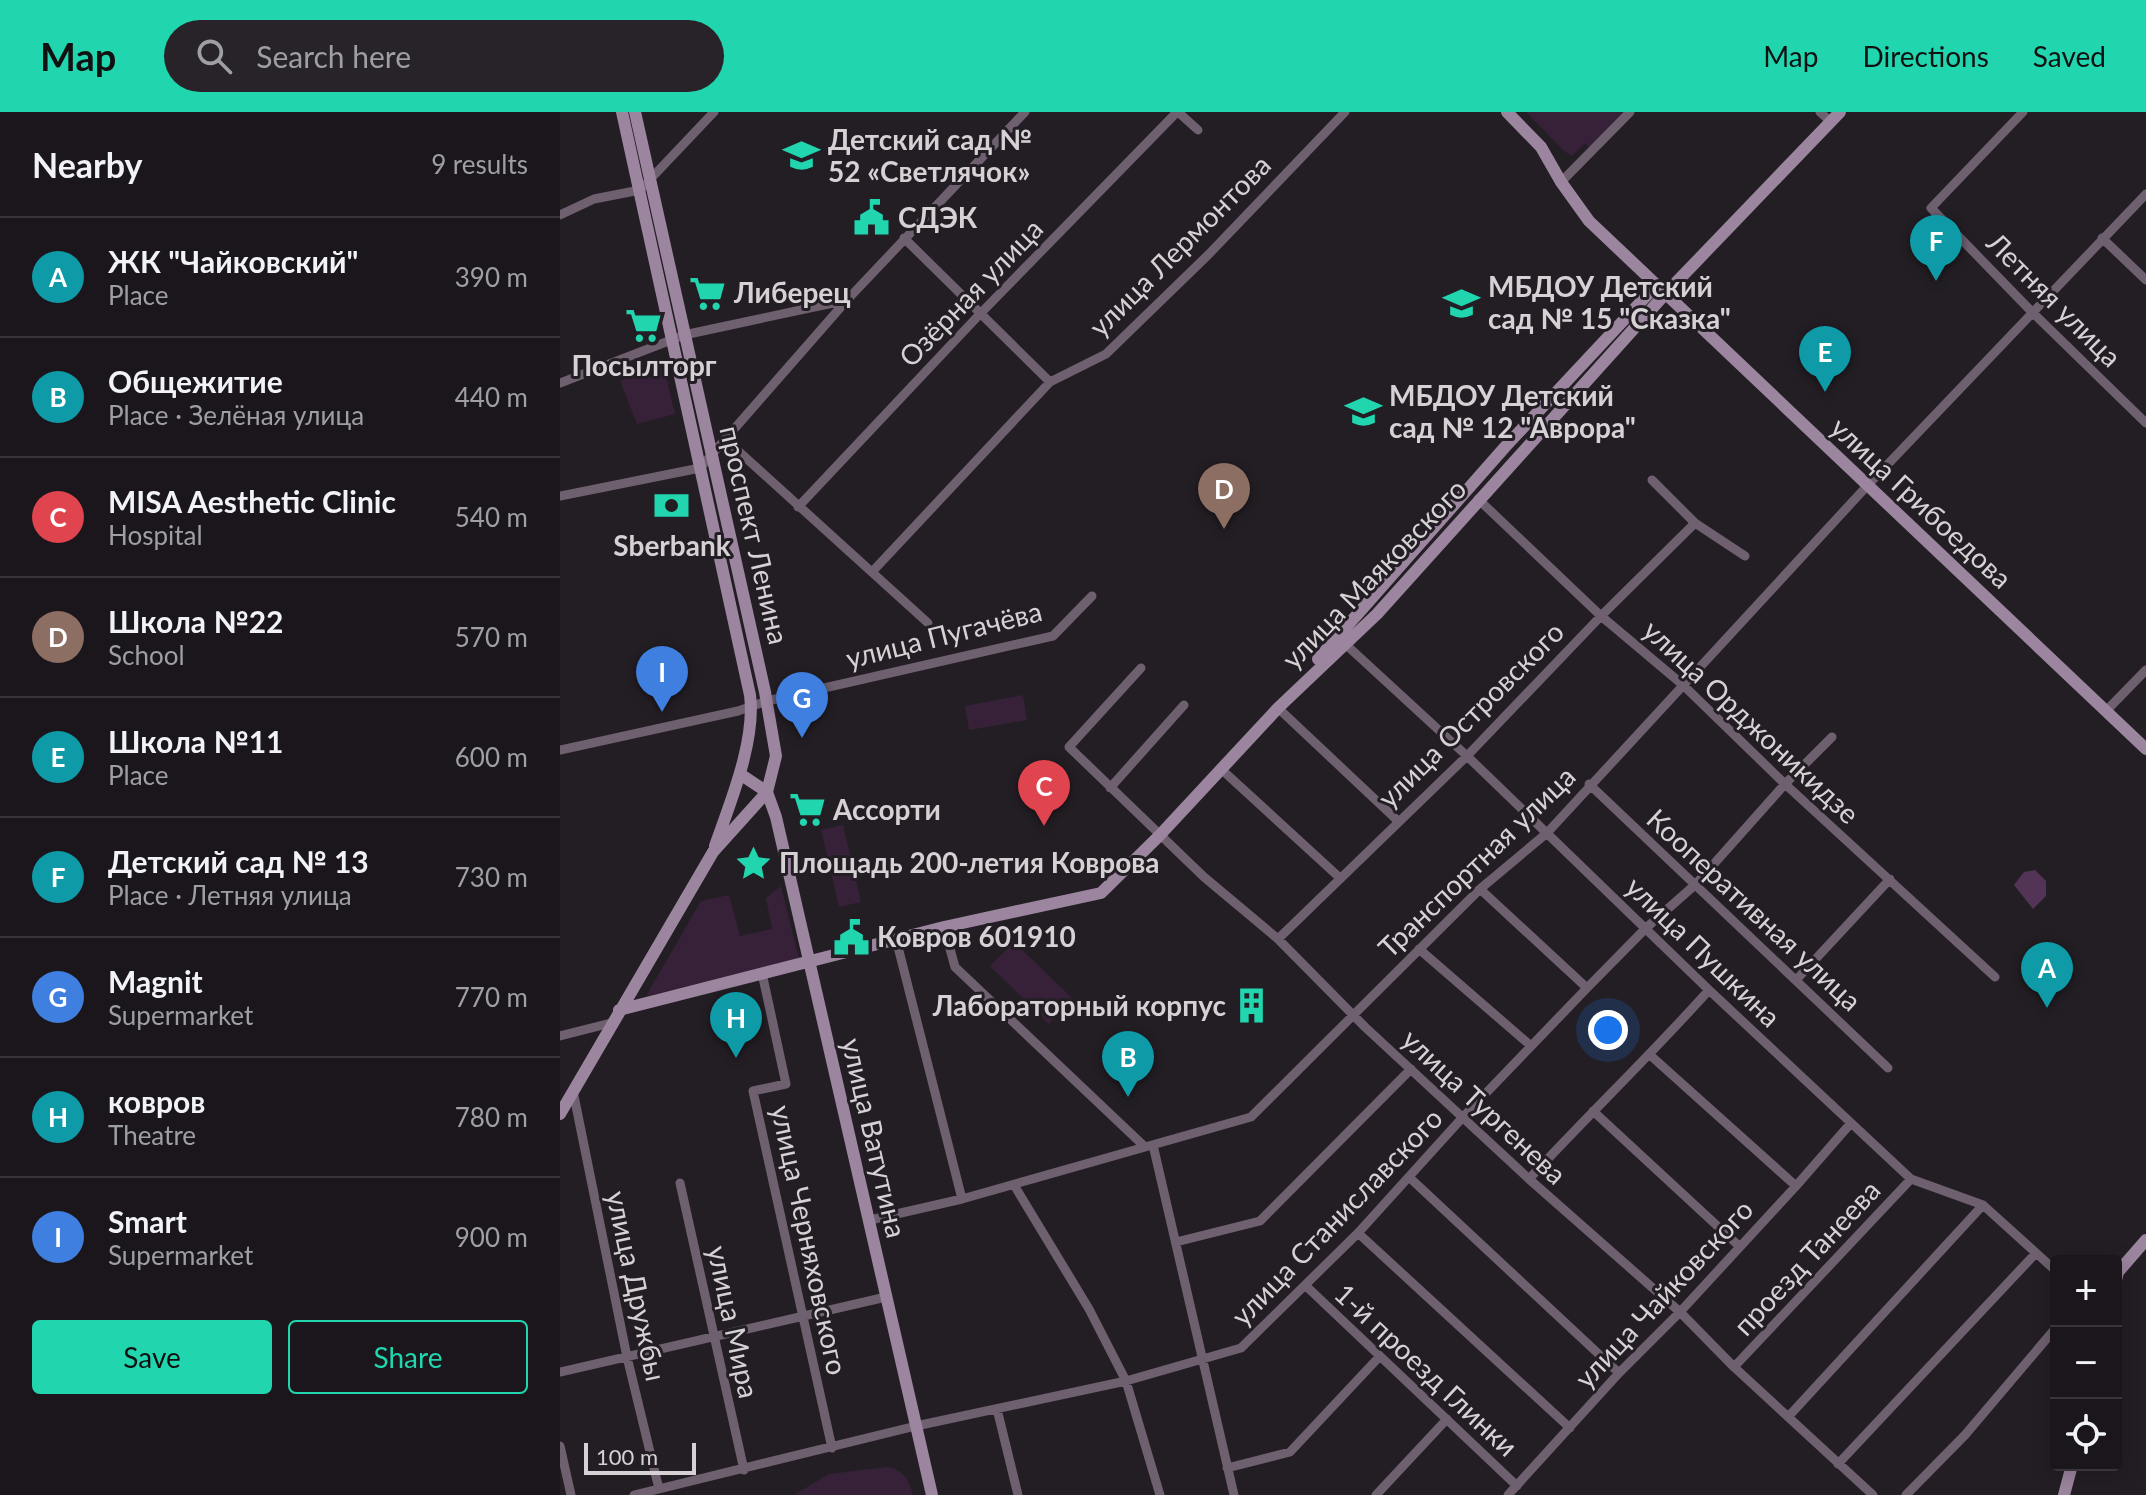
<!DOCTYPE html>
<html lang="en">
<head>
<meta charset="utf-8">
<style>
  body { margin:0; font-family:Lato,sans-serif; background:#272328; color:#f1f3f6 }
  .controls { position:absolute; right:24px; bottom:24px; display:grid; overflow:hidden; border-radius:8px; box-shadow:0 4px 20px #0003 }
  .controls button { width:72px; height:72px; display:grid; place-items:center; padding:0; border:0; border-bottom:2px solid #38353a; background:#1a161b; color:#f1f3f6; font:40px sans-serif }
  .scale { position:absolute; left:24px; bottom:20px; width:112px; box-sizing:border-box; padding-left:8px; border:4px solid #d5d1d5; border-top:0; font-size:22px; line-height:28px; white-space:nowrap; color:#d5d1d5; -webkit-text-stroke:6px #231e24; paint-order:stroke }
  .you { position:absolute; left:1048px; top:918px; width:28px; height:28px; margin:-20px; border:6px solid #fff; border-radius:50%; background:#1a73e8; box-shadow:0 0 0 12px #1a73e833 }
  .badge { display:grid; place-items:center; width:52px; height:52px; border-radius:50%; background:#21d5af; color:#fff; font-size:26px; font-weight:700 }
  .pin { position:absolute; translate:-50% -66px; filter:drop-shadow(0 2px 4px #0008) }
  .pin::after { content:''; position:absolute; top:42px; width:28px; height:24px; background:inherit; clip-path:polygon(0 0,100% 0,50% 100%) }
  .list { margin:0; padding:0; list-style:none }
  h2 { display:flex; justify-content:space-between; align-items:center; height:104px; margin:0; padding:0 32px; font-size:34px }
  h2 small { font-size:26px; font-weight:400; color:#9f9fa3 }
  .list li { display:grid; grid-template-columns:52px 1fr auto; gap:24px; align-items:center; box-sizing:border-box; height:120px; padding:0 32px; border-top:2px solid #38353a }
  .list b { display:block; font-size:30px; white-space:nowrap }
  .list p { margin:0; font-size:26px; white-space:nowrap; color:#9f9fa3 }
  .list em { font-size:26px; font-style:normal; color:#9f9fa3 }
  .actions { display:flex; gap:16px; padding:24px 32px }
  .actions a { flex:1; padding:18px 0; border:2px solid #21d5af; border-radius:8px; text-align:center; font-size:28px; color:#21d5af }
  .actions .main { background:#21d5af; color:#111 }
  .icon { flex:none; width:44px; height:44px; fill:none; stroke:currentColor; stroke-width:2; stroke-linecap:round; stroke-linejoin:round }
  .map { position:relative; flex:none; width:1586px; height:1383px; overflow:hidden }
  header { display:flex; align-items:center; gap:48px; box-sizing:border-box; height:112px; padding:0 40px; background:#21d5af; color:#111 }
  header strong { font-size:38px }
  nav { display:flex; gap:44px; margin-inline-start:auto; font-size:28px }
  .search { width:560px; height:72px; background:#272328; display:flex; align-items:center; gap:20px; box-sizing:border-box; padding:0 28px; border-radius:44px; color:#9f9fa3; font-size:30px }
  main { display:flex }
  aside { flex:1; background:#1a161b }
  .map>svg:first-child { display:block }
  .green { fill:#372139 }
  .water { fill:#533457 }
  .lines { fill:none; stroke-linecap:round; stroke-linejoin:round }
  .street { stroke:#6f6070; stroke-width:9 }
  .secondary { stroke:#9c859f; stroke-width:12 }
  .labels { text-anchor:middle; stroke-width:6; stroke-linejoin:round; paint-order:stroke }
  .poi-label { font-size:28px; font-weight:bold; fill:#d5d1d5; stroke:#231e24; text-anchor:start }
  .street-label { font-size:28px; fill:#d5d1d5; stroke:#231e24 }
</style>
</head>
<body>
<header>
<strong>Map</strong>
<div class="search"><svg class="icon" aria-label="search" viewBox="0 0 24 24"><circle cx="10" cy="10" r="6"/><path d="M15 15l6 6"/></svg>Search here</div>
<nav><a>Map</a><a>Directions</a><a>Saved</a></nav>
</header>
<main>
<aside>
<h2>Nearby<small>9 results</small></h2>
<ul class="list">
<li><span class="badge" style="background:#0f9aa8">A</span><div><b>ЖК &quot;Чайковский&quot;</b><p>Place</p></div><em>390 m</em></li>
<li><span class="badge" style="background:#0f9aa8">B</span><div><b>Общежитие</b><p>Place · Зелёная улица</p></div><em>440 m</em></li>
<li><span class="badge" style="background:#e0444e">C</span><div><b>MISA Aesthetic Clinic</b><p>Hospital</p></div><em>540 m</em></li>
<li><span class="badge" style="background:#8d6e63">D</span><div><b>Школа №22</b><p>School</p></div><em>570 m</em></li>
<li><span class="badge" style="background:#0f9aa8">E</span><div><b>Школа №11</b><p>Place</p></div><em>600 m</em></li>
<li><span class="badge" style="background:#0f9aa8">F</span><div><b>Детский сад № 13</b><p>Place · Летняя улица</p></div><em>730 m</em></li>
<li><span class="badge" style="background:#3f7fe0">G</span><div><b>Magnit</b><p>Supermarket</p></div><em>770 m</em></li>
<li><span class="badge" style="background:#0f9aa8">H</span><div><b>ковров</b><p>Theatre</p></div><em>780 m</em></li>
<li><span class="badge" style="background:#3f7fe0">I</span><div><b>Smart</b><p>Supermarket</p></div><em>900 m</em></li>
</ul>
<div class="actions"><a class="main">Save</a><a>Share</a></div>
</aside>
<div class="map">
<svg width="1586" height="1383" viewBox="0 0 1586 1383">
  <rect width="100%" height="100%" fill="#231e24"/>
  <path class="green" d="M 966,0 L 1066,0 L 1031,37 L 1025,31 L 1012,44 L 1004,39 Z
    M 103,252 L 115,302 L 77,312 L 60,269 Z
    M 463,583 L 467,608 L 409,618 L 405,594 Z
    M 283,713 L 301,790 L 279,795 L 261,718 Z
    M 221,774 L 239,847 L 86,884 L 141,789 L 169,783 L 180,824 L 212,817 L 206,786 Z
    M 454,830 L 513,887 L 489,912 L 430,854 Z
    M 328,1355 C 344,1359 349,1367 353,1383 L 234,1383 L 269,1362 Z"/>
  <path class="water" d="M 1475,758 L 1486,769 L 1486,784 L 1473,797 L 1454,773 L 1464,760 Z"/>
  <g class="lines">
    <path class="street" d="M 618,0 L 638,18
      M 1260,0 L 1271,10
      M 1463,0 L 1371,96 L 1472,200 L 1586,311
      M 1001,70 L 1070,0
      M 0,103 L 34,87 L 80,78 L 154,0
      M 344,126 L 490,270
      M 1542,126 L 1586,168
      M 0,271 L 124,223 L 287,188
      M 165,327 L 368,511
      M 1092,368 L 1135,411 L 1185,444
      M 0,384 L 140,356 L 287,188 L 465,0
      M 918,387 L 1041,504 L 1123,573 L 1225,672 L 1435,865
      M 238,395 L 419,203 L 617,0
      M 312,460 L 490,270 L 546,242 L 648,143 L 785,0
      M 782,529 L 907,644 L 1149,878 L 1351,1067 L 1423,1093 L 1496,1159
      M 581,556 L 509,635 L 644,765 L 718,827 L 805,915 L 969,1067 L 1120,1200 L 1174,1255 L 1313,1383
      M 718,596 L 838,709
      M 1546,599 L 1586,558
      M 0,638 L 178,599 L 207,589 L 493,524 L 532,484
      M 661,657 L 780,766
      M 1029,672 L 1328,956
      M 550,676 L 624,593
      M 920,777 L 1027,876
      M 384,815 L 395,855 L 584,1034
      M 336,827 L 402,1087
      M 718,827 L 907,644 L 1041,504 L 1135,411
      M 859,837 L 971,934
      M 202,861 L 226,972 L 193,979 L 272,1336
      M 1237,867 L 1330,767
      M 0,924 L 51,911
      M 1090,943 L 1236,1074
      M 13,979 L 67,1245 L 99,1377
      M 1033,999 L 1179,1134
      M 593,1033 L 674,1383
      M 850,1066 L 1059,1261
      M 969,1067 C 1028,1003 1091,943 1149,878
      M 120,1071 L 184,1358
      M 454,1073 L 529,1197 L 566,1269 L 600,1383
      M 310,1108 L 402,1087 L 691,1005 L 920,777 L 987,721 L 1307,374 L 1586,82
      M 798,1121 L 1010,1316
      M 616,1130 L 700,1109 L 851,957
      M 745,1173 L 957,1374
      M 1174,1255 L 1351,1067
      M 0,1260 L 326,1185
      M 437,1297 L 458,1383
      M 1228,1305 L 1423,1093
      M 0,1334 L 11,1383
      M 1278,1352 L 1475,1142
      M 667,1356 L 730,1340 L 820,1244
      M 74,1383 L 356,1314 L 566,1269 L 681,1236 L 798,1121 L 903,1005 L 1027,876 L 1086,816 L 1136,772 L 1225,672 L 1272,625
      M 816,1383 L 887,1307
      M 948,1383 L 1059,1261 L 1120,1200 L 1236,1074 L 1291,1011
      M 1346,1383 L 1405,1323 L 1494,1218"/>
    <path class="secondary" d="M 62,0 L 190,583 C 196,629 170,691 155,734
      M 947,0 L 981,35 L 1001,70 L 1029,109 L 1586,637
      M 758,547 L 945,335 L 1091,179 L 1102,177
      M 180,662 L 207,680
      M 207,680 L 216,705 L 372,1383
      M 59,898 L 384,815 L 541,781 L 599,724 L 718,596 L 817,502 L 1106,181 L 1280,0
      M 0,1002 L 153,740 L 207,680 L 216,644 L 205,580 L 75,0
      M 1556,1168 L 1558,1160 L 1586,1128
      M 1504,1383 L 1512,1353"/>
  </g>
  <defs>
    <symbol id="school-bare" viewBox="-9 -9 18 18"><path d="M0-5L7-2L0 1L-7-2ZM-4 1L0 2.5L4 1V4Q0 6-4 4Z" fill="#21d5af" stroke="#231e24" stroke-width="2.5" paint-order="stroke"/></symbol>
    <symbol id="civic-bare" viewBox="-9 -9 18 18"><path d="M-.6-6.5H3V-4.5H.6V-3L4-1V1h2V6H-6V1h2V-1L-.6-3ZM-1.2 2.5V6h2.4V2.5Z" fill="#21d5af" stroke="#231e24" stroke-width="2.5" paint-order="stroke"/></symbol>
    <symbol id="supermarket-bare" viewBox="-9 -9 18 18"><path d="M-6-5.5h2.5l.6 2H6L4.5 2H-2.5L-4.4-4H-6ZM-1.5 3.2a1.3 1.3 0 1 0 .1 0ZM3 3.2a1.3 1.3 0 1 0 .1 0Z" fill="#21d5af" stroke="#231e24" stroke-width="2.5" paint-order="stroke"/></symbol>
    <symbol id="bank-bare" viewBox="-9 -9 18 18"><path d="M-6-4H6V4H-6ZM0-2.3a2.3 2.3 0 1 0 0 4.6a2.3 2.3 0 1 0 0-4.6Z" fill="#21d5af" stroke="#231e24" stroke-width="2.5" paint-order="stroke"/></symbol>
    <symbol id="sight-bare" viewBox="-9 -9 18 18"><path d="M0-6L1.8-2.2L6-1.7L2.9 1.2L3.7 5.4L0 3.3L-3.7 5.4L-2.9 1.2L-6-1.7L-1.8-2.2Z" fill="#21d5af" stroke="#231e24" stroke-width="2.5" paint-order="stroke"/></symbol>
    <symbol id="building-bare" viewBox="-9 -9 18 18"><path d="M-4-6H4V6H1V3H-1V6H-4ZM-2.5-4.3h1.7v1.8h-1.7ZM.8-4.3h1.7v1.8H.8ZM-2.5-1h1.7V.8h-1.7ZM.8-1h1.7V.8H.8Z" fill="#21d5af" stroke="#231e24" stroke-width="2.5" paint-order="stroke"/></symbol>
  </defs>
  <g fill-rule="evenodd">
    <use href="#school-bare" x="216" y="18" width="51" height="51"/>
    <use href="#civic-bare" x="286" y="80" width="51" height="51"/>
    <use href="#supermarket-bare" x="122" y="156" width="51" height="51"/>
    <use href="#school-bare" x="876" y="166" width="51" height="51"/>
    <use href="#supermarket-bare" x="58" y="188" width="51" height="51"/>
    <use href="#school-bare" x="778" y="274" width="51" height="51"/>
    <use href="#bank-bare" x="86" y="368" width="51" height="51"/>
    <use href="#supermarket-bare" x="222" y="672" width="51" height="51"/>
    <use href="#sight-bare" x="168" y="726" width="51" height="51"/>
    <use href="#civic-bare" x="266" y="800" width="51" height="51"/>
    <use href="#building-bare" x="666" y="868" width="51" height="51"/>
  </g>
  <g class="labels">
    <g class="poi-label">
      <text x="268" y="38">Детский сад №<tspan x="268" dy="32">52 «Светлячок»</tspan></text>
      <text x="338" y="116">СДЭК</text>
      <text x="928" y="185">МБДОУ Детский<tspan x="928" dy="32">сад № 15 "Сказка"</tspan></text>
      <text x="174" y="191">Либерец</text>
      <text x="84" y="264" text-anchor="middle">Посылторг</text>
      <text x="829" y="294">МБДОУ Детский<tspan x="829" dy="32">сад № 12 "Аврора"</tspan></text>
      <text x="112" y="444" text-anchor="middle">Sberbank</text>
      <text x="273" y="708">Ассорти</text>
      <text x="219" y="761">Площадь 200-летия Коврова</text>
      <text x="317" y="835">Ковров 601910</text>
      <text x="666" y="904" text-anchor="end">Лабораторный корпус</text>
    </g>
    <g class="street-label">
      <text transform="translate(620 134) rotate(-45)" y="10">улица Лермонтова</text>
      <text transform="translate(411 181) rotate(-46)" y="10">Озёрная улица</text>
      <text transform="translate(1494 188) rotate(45)" y="10">Летняя улица</text>
      <text transform="translate(1361 391) rotate(43)" y="10">улица Грибоедова</text>
      <text transform="translate(194 423) rotate(77)" y="10">проспект Ленина</text>
      <text transform="translate(814 462) rotate(-46)" y="10">улица Маяковского</text>
      <text transform="translate(384 523) rotate(-14)" y="10">улица Пугачёва</text>
      <text transform="translate(911 603) rotate(-45)" y="10">улица Островского</text>
      <text transform="translate(1191 610) rotate(43)" y="10">улица Орджоникидзе</text>
      <text transform="translate(917 750) rotate(-44)" y="10">Транспортная улица</text>
      <text transform="translate(1194 798) rotate(43)" y="10">Кооперативная улица</text>
      <text transform="translate(1143 840) rotate(44)" y="10">улица Пушкина</text>
      <text transform="translate(924 995) rotate(43)" y="10">улица Тургенева</text>
      <text transform="translate(314 1026) rotate(77)" y="10">улица Ватутина</text>
      <text transform="translate(777 1105) rotate(-46)" y="10">улица Станиславского</text>
      <text transform="translate(249 1128) rotate(78)" y="10">улица Черняховского</text>
      <text transform="translate(1247 1146) rotate(-47)" y="10">проезд Танеева</text>
      <text transform="translate(76 1174) rotate(78)" y="10">улица Дружбы</text>
      <text transform="translate(1104 1182) rotate(-47)" y="10">улица Чайковского</text>
      <text transform="translate(173 1210) rotate(78)" y="10">улица Мира</text>
      <text transform="translate(866 1258) rotate(43)" y="10">1-й проезд Глинки</text>
    </g>
  </g>
</svg>
<div class="controls">
<button>+</button>
<button>−</button>
<button><svg class="icon" aria-label="locate" viewBox="0 0 24 24"><circle cx="12" cy="12" r="6"/><path d="M12 2v4M12 18v4M2 12h4M18 12h4"/></svg></button>
</div>
<div class="scale">100 m</div>
<div class="you"></div>
<div class="pin badge" style="left:1487px;top:896px;background:#0f9aa8">A</div>
<div class="pin badge" style="left:568px;top:985px;background:#0f9aa8">B</div>
<div class="pin badge" style="left:484px;top:714px;background:#e0444e">C</div>
<div class="pin badge" style="left:664px;top:417px;background:#8d6e63">D</div>
<div class="pin badge" style="left:1265px;top:280px;background:#0f9aa8">E</div>
<div class="pin badge" style="left:1376px;top:169px;background:#0f9aa8">F</div>
<div class="pin badge" style="left:242px;top:626px;background:#3f7fe0">G</div>
<div class="pin badge" style="left:176px;top:946px;background:#0f9aa8">H</div>
<div class="pin badge" style="left:102px;top:600px;background:#3f7fe0">I</div>
</div>
</main>
</body>
</html>
